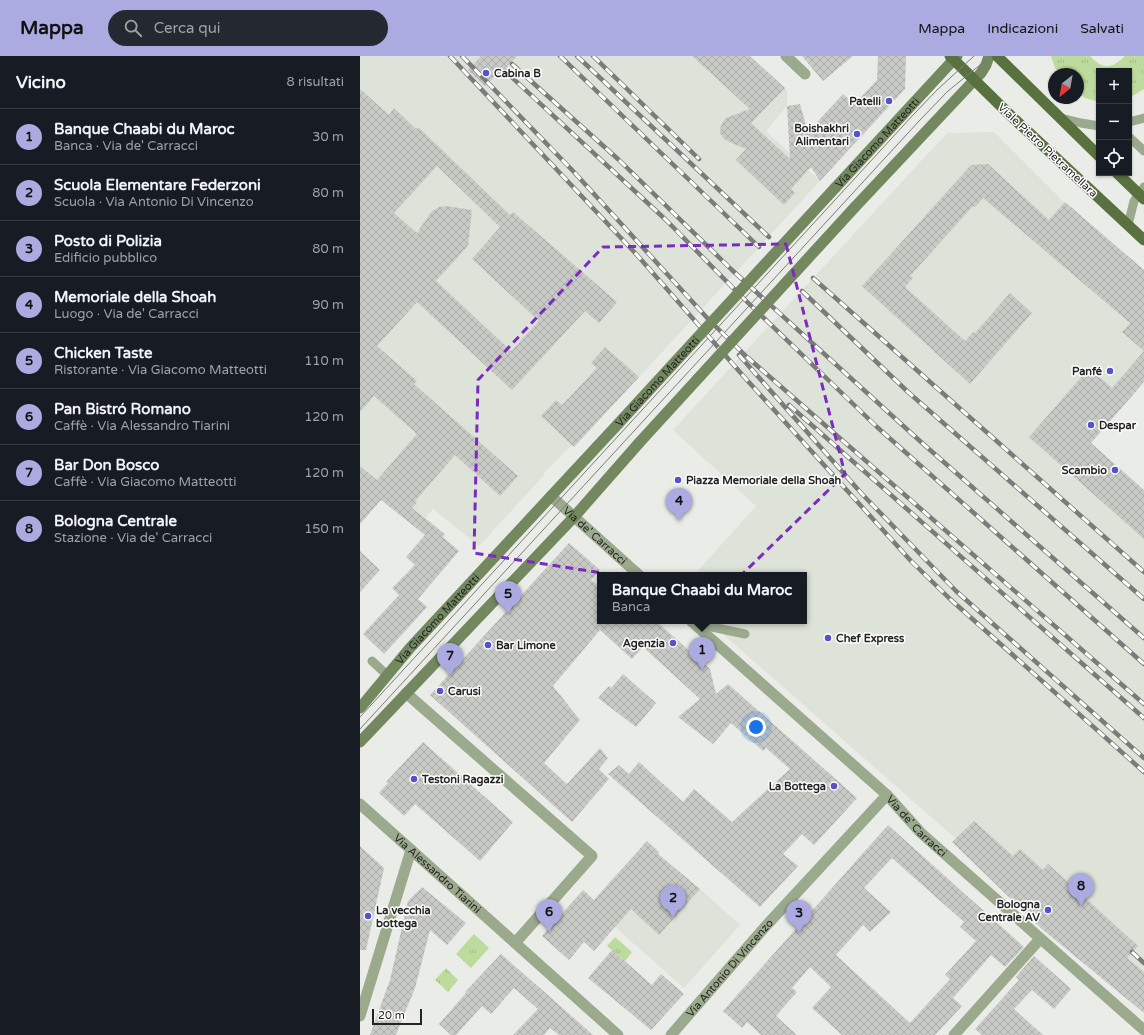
<!DOCTYPE html>
<html lang="it">
<head>
<meta charset="utf-8">
<style>
  body { margin:0; font-family:"Varela Round",sans-serif; background:#242831; color:#f1f3f6 }
  .controls { position:absolute; right:12px; top:12px; display:grid; overflow:hidden; border-radius:0px; box-shadow:0 1px 3px #0004 }
  .controls button { width:36px; height:36px; display:grid; place-items:center; padding:0; border:0; border-bottom:1px solid #363941; background:#171b24; color:#f1f3f6; font:20px sans-serif }
  .compass { position:absolute; left:688px; top:12px; width:36px; height:36px; border-radius:50%; background:#171b24; box-shadow:0 1px 3px #0004; rotate:211deg }
  .scale { position:absolute; left:12px; bottom:10px; width:50px; box-sizing:border-box; padding-left:4px; border:2px solid #232423; border-top:0; font-size:11px; line-height:14px; white-space:nowrap; color:#232423; -webkit-text-stroke:3px #fff; paint-order:stroke }
  .you { position:absolute; left:396px; top:671px; width:14px; height:14px; margin:-10px; border:3px solid #fff; border-radius:50%; background:#1a73e8; box-shadow:0 0 0 6px #1a73e833 }
  .badge { display:grid; place-items:center; width:26px; height:26px; border-radius:50%; background:#ababe2; color:#111; font-size:13px; font-weight:700 }
  .pin { position:absolute; translate:-50% -33px; filter:drop-shadow(0 1px 2px #0008) }
  .pin::after { content:''; position:absolute; top:21px; width:14px; height:12px; background:inherit; clip-path:polygon(0 0,100% 0,50% 100%) }
  .popup { position:absolute; left:237px; top:516px; width:210px; height:52px; box-sizing:border-box; display:grid; place-content:center; border-radius:0px; background:#171b24; filter:drop-shadow(0 1px 3px #0005); font-size:13px; white-space:nowrap; color:#9ea1a6 }
  .popup b { font-size:15px; color:#f1f3f6 }
  .popup::after { content:''; position:absolute; left:50%; top:100%; margin-left:-8px; border:8px solid transparent; border-top-color:#171b24 }
  .list { margin:0; padding:0; list-style:none }
  h2 { display:flex; justify-content:space-between; align-items:center; height:52px; margin:0; padding:0 16px; font-size:17px }
  h2 small { font-size:13px; font-weight:400; color:#9ea1a6 }
  .list li { display:grid; grid-template-columns:26px 1fr auto; gap:12px; align-items:center; box-sizing:border-box; height:56px; padding:0 16px; border-top:1px solid #363941 }
  .list b { display:block; font-size:15px; white-space:nowrap }
  .list p { margin:0; font-size:13px; white-space:nowrap; color:#9ea1a6 }
  .list em { font-size:13px; font-style:normal; color:#9ea1a6 }
  .icon { flex:none; width:22px; height:22px; fill:none; stroke:currentColor; stroke-width:2; stroke-linecap:round; stroke-linejoin:round }
  .map { position:relative; flex:none; width:784px; height:979px; overflow:hidden }
  header { display:flex; align-items:center; gap:24px; box-sizing:border-box; height:56px; padding:0 20px; background:#ababe2; color:#111 }
  header strong { font-size:19px }
  nav { display:flex; gap:22px; margin-inline-start:auto; font-size:14px }
  .search { width:280px; height:36px; background:#242831; display:flex; align-items:center; gap:10px; box-sizing:border-box; padding:0 14px; border-radius:22px; color:#9ea1a6; font-size:15px }
  main { display:flex }
  aside { flex:1; background:#171b24 }
  .map>svg:first-child { display:block }
  .built { fill:#dde3d8 }
  .grass { fill:url(#grass-tufts) }
  .building { fill:url(#building-cross-hatch); fill-rule:evenodd }
  .lines { fill:none; stroke-linecap:round; stroke-linejoin:round }
  .service { stroke:#9ba98d; stroke-width:9 }
  .minor { stroke:#9ba98d; stroke-width:11 }
  .tertiary { stroke:#9ba98d; stroke-width:11 }
  .secondary { stroke:#74885f; stroke-width:11 }
  .primary { stroke:#59713e; stroke-width:11 }
  .tram { stroke:#7b7c7a; stroke-width:1 }
  .rail-casing { stroke:#7b7c7a; stroke-width:4.5 }
  .rail { stroke:#fff; stroke-width:3; stroke-dasharray:9; stroke-linecap:butt }
  .secondary-bridge { stroke:#74885f; stroke-width:11 }
  .marked { fill:none; stroke:#7b2cbf; stroke-width:3; stroke-dasharray:8 5; stroke-linejoin:round }
  .poi-dot { fill:#5652c9; stroke:#fff; stroke-width:1.5 }
  .labels { text-anchor:middle; stroke-width:3; stroke-linejoin:round; paint-order:stroke }
  .poi-label { font-size:11px; font-weight:bold; fill:#232423; stroke:#fff; text-anchor:start }
  .street-label { font-size:11px; fill:#232423; stroke:#fff }
</style>
</head>
<body>
<header>
<strong>Mappa</strong>
<div class="search"><svg class="icon" aria-label="search" viewBox="0 0 24 24"><circle cx="10" cy="10" r="6"/><path d="M15 15l6 6"/></svg>Cerca qui</div>
<nav><a>Mappa</a><a>Indicazioni</a><a>Salvati</a></nav>
</header>
<main>
<aside>
<h2>Vicino<small>8 risultati</small></h2>
<ul class="list">
<li><span class="badge">1</span><div><b>Banque Chaabi du Maroc</b><p>Banca · Via de' Carracci</p></div><em>30 m</em></li>
<li><span class="badge">2</span><div><b>Scuola Elementare Federzoni</b><p>Scuola · Via Antonio Di Vincenzo</p></div><em>80 m</em></li>
<li><span class="badge">3</span><div><b>Posto di Polizia</b><p>Edificio pubblico</p></div><em>80 m</em></li>
<li><span class="badge">4</span><div><b>Memoriale della Shoah</b><p>Luogo · Via de' Carracci</p></div><em>90 m</em></li>
<li><span class="badge">5</span><div><b>Chicken Taste</b><p>Ristorante · Via Giacomo Matteotti</p></div><em>110 m</em></li>
<li><span class="badge">6</span><div><b>Pan Bistró Romano</b><p>Caffè · Via Alessandro Tiarini</p></div><em>120 m</em></li>
<li><span class="badge">7</span><div><b>Bar Don Bosco</b><p>Caffè · Via Giacomo Matteotti</p></div><em>120 m</em></li>
<li><span class="badge">8</span><div><b>Bologna Centrale</b><p>Stazione · Via de' Carracci</p></div><em>150 m</em></li>
</ul>
</aside>
<div class="map">
<svg width="784" height="979" viewBox="0 0 784 979">
  <defs>
    <pattern id="grass-tufts" width="24" height="20" patternUnits="userSpaceOnUse"><rect width="24" height="20" fill="#bcdb9c"/><path d="M3 7l-1-3M5 7V3M7 7l1-3M15 17l-1-3M17 17v-4M19 17l1-3" fill="none" stroke="#a1bc86"/></pattern>
    <pattern id="building-cross-hatch" width="8" height="8" patternUnits="userSpaceOnUse"><rect width="8" height="8" fill="#c8cac6"/><path d="M0 0l8 8M0 8l8-8" fill="none" stroke="#acadaa"/></pattern>
  </defs>
  <rect width="100%" height="100%" fill="#eaece8"/>
  <path class="built" d="M 0,0 L 390,0 L 427,34 L 427,50 L 406,75 L 460,125 L 279,321 L 184,417 L 185,418 L 119,490 L 73,453 L 65,462 L 0,410 Z
    M 634,76 L 703,145 L 784,215 L 784,301 L 698,400 L 784,475 L 784,948 L 348,565 L 444,565 L 444,519 L 334,519 L 396,450 L 313,374 L 587,77 Z
    M 287,785 L 299,796 L 298,798 L 340,833 L 380,869 L 324,932 L 255,871 L 234,844 Z"/>
  <path class="grass" d="M 691,0 L 730,0 C 743,14 752,13 765,0 L 784,0 L 784,33 L 769,42 L 769,15 L 739,15 L 739,46 L 725,42 L 718,37 L 718,18 L 700,18 L 695,12 Z
    M 114,878 L 129,892 L 111,912 L 96,898 Z
    M 255,881 L 272,896 L 265,905 L 247,890 Z
    M 86,912 L 98,924 L 88,936 L 75,924 Z"/>
  <path class="building" d="M 121,0 L 157,0 L 138,21 L 136,19 L 125,30 L 108,14 Z
    M 332,0 L 390,0 L 425,32 L 391,67 L 430,103 L 427,50 L 440,48 L 448,76 L 483,38 L 493,47 L 498,41 L 499,43 L 517,24 L 518,0 L 546,0 L 545,33 L 460,125 L 451,111 L 431,133 L 435,137 L 424,149 L 376,104 L 386,93 L 365,84 L 360,77 L 361,69 L 366,62 L 390,53 Z
    M 442,0 L 493,0 L 463,25 Z
    M 0,33 L 29,59 L 34,52 L 56,73 L 58,71 L 150,159 L 153,156 L 257,246 L 239,267 L 225,255 L 152,334 L 57,246 L 17,290 L 57,325 L 54,328 L 158,420 L 140,440 L 95,399 L 55,445 L 57,446 L 52,452 L 85,478 L 83,481 L 99,495 L 58,543 L 67,551 L 24,598 L 3,578 L 39,539 L 32,532 L 55,509 L 46,501 L 65,479 L 21,444 L 0,468 L 0,410 L 17,424 L 57,378 L 14,340 L 0,356 ZM 77,110 L 140,171 L 112,203 L 179,265 L 151,295 L 76,225 L 108,190 L 112,154 L 86,150 L 79,151 L 71,156 L 57,177 L 34,157 Z
    M 628,108 L 689,164 L 705,146 L 784,214 L 784,326 L 731,387 L 784,434 L 784,483 L 669,381 L 729,312 L 752,332 L 784,295 L 762,276 L 770,267 L 623,142 L 615,151 L 613,150 L 550,220 L 553,222 L 545,231 L 605,285 L 613,276 L 615,277 L 650,237 L 672,257 L 610,328 L 502,230 L 611,109 Z
    M 245,291 L 279,321 L 214,391 L 181,360 L 196,344 L 202,349 L 237,312 L 231,307 Z
    M 209,487 L 240,514 L 231,524 L 240,532 L 240,565 L 296,565 L 350,613 L 356,638 L 368,628 L 497,742 L 454,789 L 442,778 L 423,798 L 438,810 L 400,851 L 248,718 L 259,709 L 269,718 L 279,706 L 323,746 L 334,733 L 372,766 L 430,713 L 406,692 L 403,695 L 371,667 L 353,688 L 318,661 L 340,643 L 283,591 L 272,603 L 240,574 L 193,630 L 220,664 L 184,707 L 207,728 L 240,692 L 248,702 L 239,713 L 249,723 L 212,766 L 70,639 Z
    M 0,495 L 20,514 L 0,536 Z
    M 263,618 L 296,647 L 276,671 L 238,642 L 249,630 L 251,632 Z
    M 63,686 L 153,766 L 120,805 L 55,748 L 44,760 L 19,737 L 28,727 L 26,726 Z
    M 614,765 L 653,800 L 660,793 L 683,814 L 688,808 L 778,890 L 767,902 L 784,916 L 784,957 L 682,873 L 592,786 Z
    M 528,769 L 664,891 L 645,911 L 631,899 L 593,942 L 602,950 L 575,979 L 482,979 L 452,952 L 471,931 L 450,911 L 432,932 L 437,936 L 416,960 L 437,979 L 401,979 L 387,966 L 382,972 L 363,955 ZM 532,802 L 604,866 L 600,871 L 616,885 L 585,919 L 590,923 L 550,967 L 476,899 L 503,869 L 510,876 L 531,856 L 504,832 Z
    M 287,785 L 299,796 L 298,798 L 340,833 L 299,879 L 271,853 L 234,895 L 224,886 L 209,904 L 182,880 L 223,834 L 234,844 Z
    M 0,790 L 24,812 L 6,894 L 0,894 Z
    M 62,831 L 106,867 L 87,889 L 70,874 L 55,932 L 36,979 L 10,979 L 30,924 L 48,845 Z
    M 252,894 L 292,929 L 301,918 L 324,938 L 291,974 L 228,922 Z
    M 141,898 L 189,940 L 233,979 L 199,979 L 190,972 L 184,979 L 153,979 L 178,953 L 154,932 L 131,958 L 122,950 L 96,979 L 91,979 L 79,968 L 106,937 L 105,936 Z
    M 674,900 L 711,933 L 694,953 L 672,934 L 654,953 L 683,979 L 622,979 L 615,973 L 659,924 L 656,921 Z"/>
  <g class="lines">
    <path class="service" d="M 701,62 L 721,67 L 739,70
      M 769,66 L 784,62
      M 769,81 L 784,95
      M 768,169 L 774,145 L 784,131
      M 333,567 L 385,578
      M 12,605 L 27,619"/>
    <g class="minor">
      <path d="M 426,0 L 445,18"/>
      <path d="M 46,637 L 232,800 L 155,887"/>
      <path id="s1" d="M 0,748 L 258,979"/>
      <path d="M 0,960 L 51,794"/>
      <path id="s2" d="M 311,979 L 404,872 L 527,739"/>
      <path d="M 594,979 L 680,883"/>
    </g>
    <g class="tertiary">
      <path id="s3" d="M 191,440 L 279,519"/>
      <path id="s4" d="M 331,565 L 527,739 L 561,777 L 784,974"/>
    </g>
    <g class="secondary">
      <path id="s5" d="M 475,132 L 597,0"/>
      <path d="M 495,151 L 621,17 L 626,9 L 629,0"/>
      <path id="s6" d="M 0,652 L 50,592 L 258,368"/>
      <path d="M 0,686 L 214,461 L 279,387"/>
    </g>
    <path class="primary" d="M 590,0 L 649,58 L 784,184
      M 637,0 L 739,100
      M 757,117 L 784,143"/>
    <path class="tram" d="M 0,661 L 554,58 L 577,34 L 614,0
      M 0,673 L 560,64 L 588,35 L 631,0"/>
    <defs>
      <path id="rail" d="M 90,0 L 277,199 L 386,323 L 551,505 L 590,543 L 784,716
        M 102,0 L 213,115 L 350,265 L 387,301 L 784,648
        M 200,0 L 399,191
        M 217,0 L 409,181
        M 233,0 L 339,103
        M 152,8 L 259,104 L 372,214 L 561,386 L 784,582
        M 145,15 L 306,164 L 380,239 L 517,371 L 784,608
        M 453,222 L 784,516
        M 442,235 L 548,336 L 784,543
        M 379,299 L 502,438 L 596,535 L 784,702
        M 429,349 L 784,662
        M 772,896 L 784,907"/>
    </defs>
    <use href="#rail" class="rail-casing"/>
    <use href="#rail" class="rail"/>
    <g class="secondary-bridge">
      <path id="s7" d="M 258,368 L 475,132"/>
      <path d="M 279,387 L 495,151"/>
    </g>
  </g>
  <path class="marked" d="M 426,188 L 485,418 L 364,536 L 114,497 L 118,324 L 243,191 Z"/>
  <g class="poi-dot">
    <circle cx="126" cy="17" r="4"/>
    <circle cx="529" cy="45" r="4"/>
    <circle cx="497" cy="78" r="4"/>
    <circle cx="750" cy="315" r="4"/>
    <circle cx="731" cy="369" r="4"/>
    <circle cx="755" cy="414" r="4"/>
    <circle cx="318" cy="424" r="4"/>
    <circle cx="468" cy="582" r="4"/>
    <circle cx="313" cy="587" r="4"/>
    <circle cx="128" cy="589" r="4"/>
    <circle cx="80" cy="635" r="4"/>
    <circle cx="54" cy="723" r="4"/>
    <circle cx="474" cy="730" r="4"/>
    <circle cx="688" cy="854" r="4"/>
    <circle cx="8" cy="860" r="4"/>
  </g>
  <g class="labels">
    <g class="poi-label">
      <text x="134" y="21">Cabina B</text>
      <text x="521" y="49" text-anchor="end">Patelli</text>
      <text x="489" y="76" text-anchor="end">Boishakhri<tspan x="489" dy="13">Alimentari</tspan></text>
      <text x="742" y="319" text-anchor="end">Panfé</text>
      <text x="739" y="373">Despar</text>
      <text x="747" y="418" text-anchor="end">Scambio</text>
      <text x="326" y="428">Piazza Memoriale della Shoah</text>
      <text x="476" y="586">Chef Express</text>
      <text x="305" y="591" text-anchor="end">Agenzia</text>
      <text x="136" y="593">Bar Limone</text>
      <text x="88" y="639">Carusi</text>
      <text x="62" y="727">Testoni Ragazzi</text>
      <text x="466" y="734" text-anchor="end">La Bottega</text>
      <text x="680" y="852" text-anchor="end">Bologna<tspan x="680" dy="13">Centrale AV</tspan></text>
      <text x="16" y="858">La vecchia<tspan x="16" dy="13">bottega</tspan></text>
    </g>
    <g class="street-label">
      <text dy="4" stroke="none"><textPath href="#s5" startOffset="62">Via Giacomo Matteotti</textPath></text>
      <text transform="translate(688 94) rotate(43)" y="4">Viale Pietro Pietramellara</text>
      <text dy="4" stroke="none"><textPath href="#s7" startOffset="58">Via Giacomo Matteotti</textPath></text>
      <text dy="4" stroke="none"><textPath href="#s3" startOffset="59">Via de' Carracci</textPath></text>
      <text dy="4" stroke="none"><textPath href="#s6" startOffset="118">Via Giacomo Matteotti</textPath></text>
      <text dy="4" stroke="none"><textPath href="#s4" startOffset="305">Via de' Carracci</textPath></text>
      <text dy="4" stroke="none"><textPath href="#s1" startOffset="104">Via Alessandro Tiarini</textPath></text>
      <text dy="4" stroke="none"><textPath href="#s2" startOffset="89">Via Antonio Di Vincenzo</textPath></text>
    </g>
  </g>
</svg>
<div class="controls">
<button>+</button>
<button>−</button>
<button><svg class="icon" aria-label="locate" viewBox="0 0 24 24"><circle cx="12" cy="12" r="6"/><path d="M12 2v4M12 18v4M2 12h4M18 12h4"/></svg></button>
</div>
<svg class="compass" viewBox="-18 -18 36 36"><path d="M0-13l5 13h-10z" fill="#e53935"/><path d="M0 13l5-13h-10z" fill="#9ea1a6"/></svg>
<div class="scale">20 m</div>
<div class="you"></div>
<div class="pin badge" style="left:342px;top:614px">1</div>
<div class="popup"><b>Banque Chaabi du Maroc</b>Banca</div>
<div class="pin badge" style="left:313px;top:862px">2</div>
<div class="pin badge" style="left:439px;top:877px">3</div>
<div class="pin badge" style="left:319px;top:465px">4</div>
<div class="pin badge" style="left:148px;top:558px">5</div>
<div class="pin badge" style="left:189px;top:876px">6</div>
<div class="pin badge" style="left:90px;top:620px">7</div>
<div class="pin badge" style="left:721px;top:850px">8</div>
</div>
</main>
</body>
</html>
